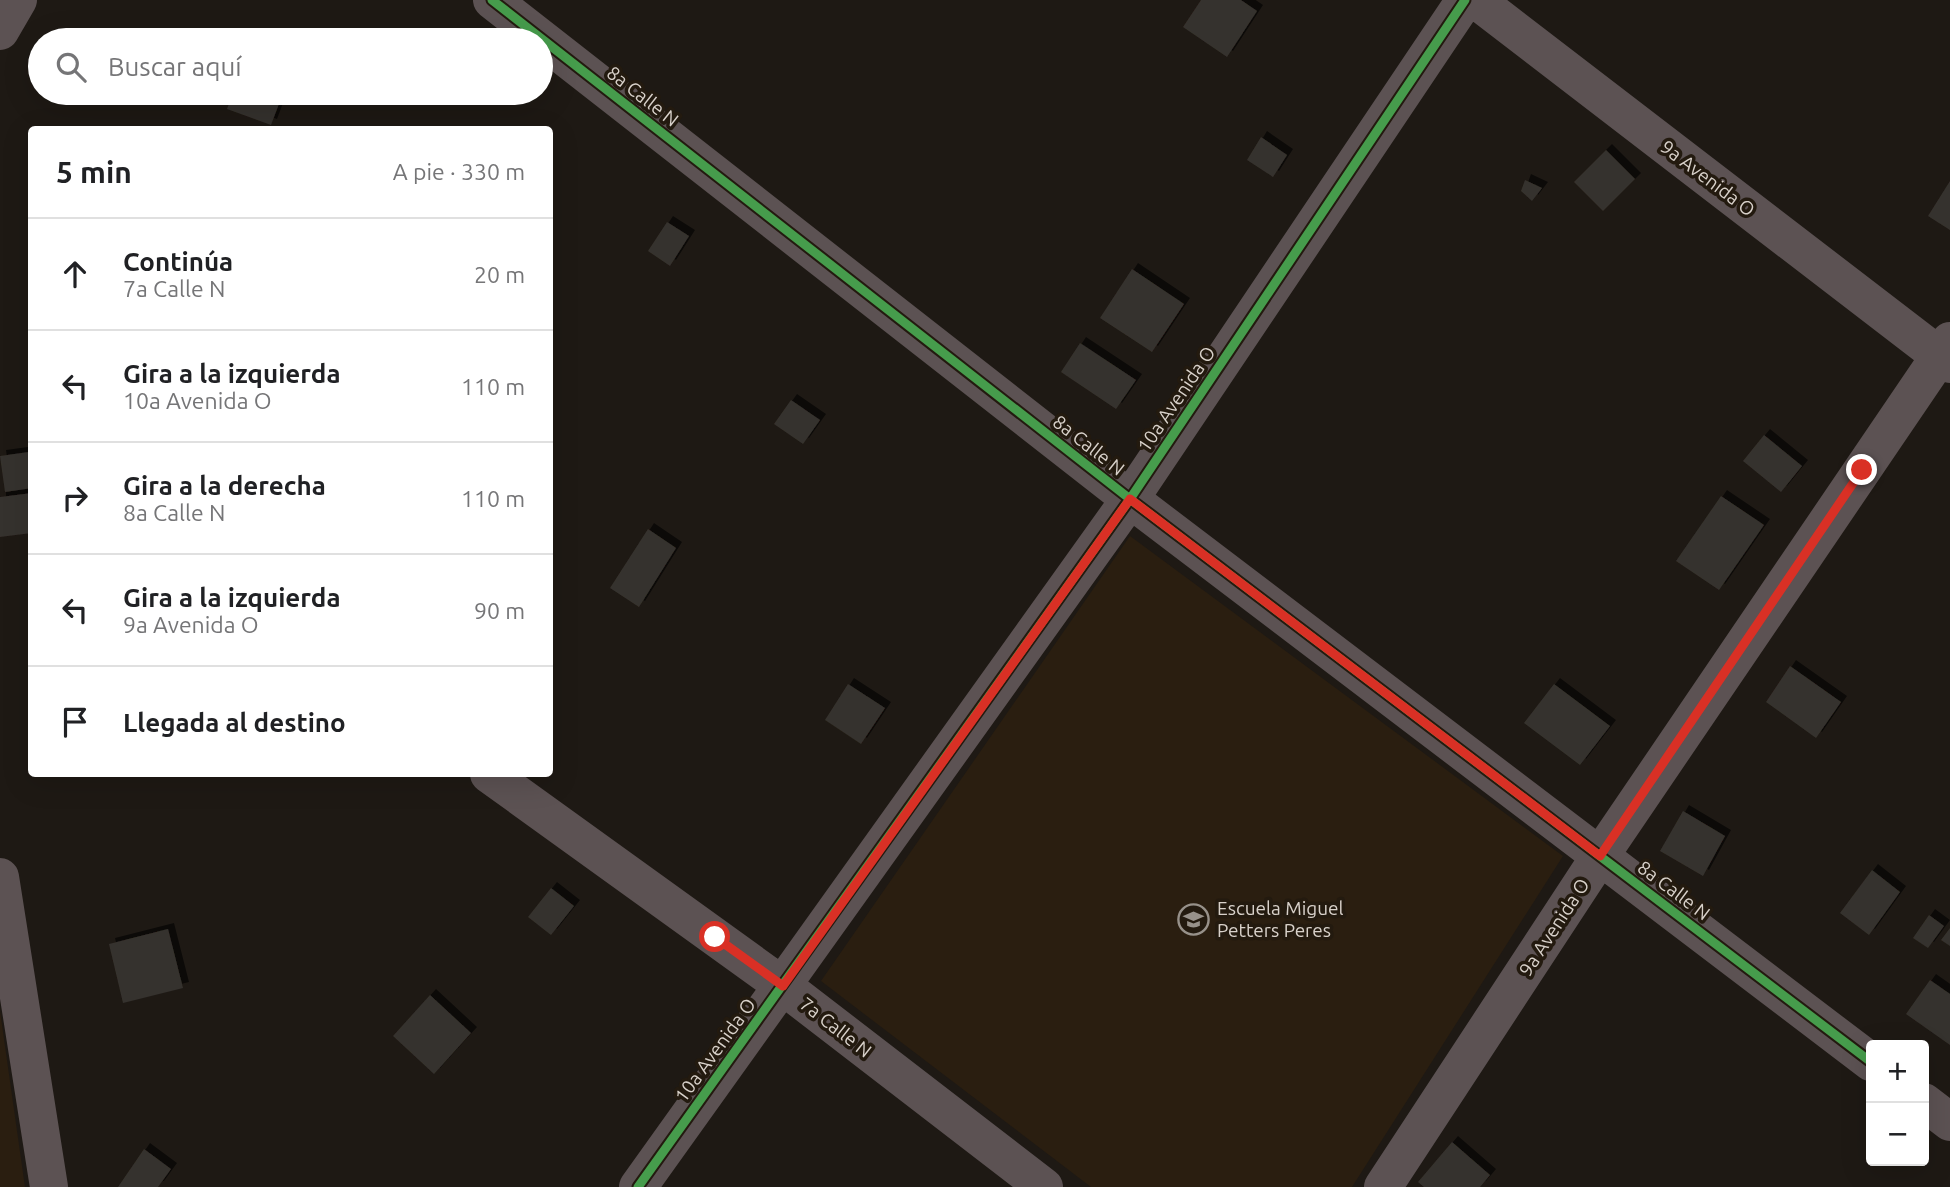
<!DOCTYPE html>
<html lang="es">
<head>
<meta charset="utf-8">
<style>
  body { margin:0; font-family:Ubuntu,sans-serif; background:#f2f2f2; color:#202124 }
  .controls { position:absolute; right:21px; bottom:21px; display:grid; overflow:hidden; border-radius:7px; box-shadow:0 7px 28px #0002 }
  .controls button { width:63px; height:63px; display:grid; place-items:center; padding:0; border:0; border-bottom:2px solid #e0e0e0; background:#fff; color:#202124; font:35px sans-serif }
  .stop { position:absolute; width:21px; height:21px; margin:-16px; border:5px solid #d93025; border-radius:50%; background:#fff }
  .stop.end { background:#d93025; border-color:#fff; box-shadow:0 2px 7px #0008 }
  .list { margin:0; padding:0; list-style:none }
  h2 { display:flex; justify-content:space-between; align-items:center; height:91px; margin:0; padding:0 28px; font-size:30px }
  h2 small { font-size:23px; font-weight:400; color:#757577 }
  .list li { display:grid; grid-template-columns:46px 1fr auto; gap:21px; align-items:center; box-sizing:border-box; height:112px; padding:0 28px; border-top:2px solid #e0e0e0 }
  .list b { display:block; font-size:26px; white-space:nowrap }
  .list p { margin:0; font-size:23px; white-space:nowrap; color:#757577 }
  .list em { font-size:23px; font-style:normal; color:#757577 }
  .icon { flex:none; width:38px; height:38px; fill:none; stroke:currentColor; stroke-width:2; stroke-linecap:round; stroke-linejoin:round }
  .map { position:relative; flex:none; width:1950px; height:1187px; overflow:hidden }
  .search { position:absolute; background:#fff; box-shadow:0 7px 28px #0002; left:28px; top:28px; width:525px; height:77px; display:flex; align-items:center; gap:18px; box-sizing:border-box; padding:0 24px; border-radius:38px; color:#757577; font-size:26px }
  .panel { position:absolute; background:#fff; box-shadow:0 7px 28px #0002; left:28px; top:126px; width:525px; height:651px; border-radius:7px }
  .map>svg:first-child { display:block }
  .built { fill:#2a1e10 }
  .building { fill:#36322d; filter:url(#shadow) }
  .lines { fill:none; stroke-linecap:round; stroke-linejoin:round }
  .minor { stroke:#5c5253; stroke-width:38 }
  .cycleway-casing { stroke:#231a0f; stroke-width:13 }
  .cycleway { stroke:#469c4c; stroke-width:9 }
  .route { stroke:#d93025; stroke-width:9 }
  .labels { text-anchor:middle; stroke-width:7; stroke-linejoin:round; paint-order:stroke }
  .street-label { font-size:19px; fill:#d8d1ca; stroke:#231a0f }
  .poi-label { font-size:19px; fill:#d8d1ca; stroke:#231a0f; text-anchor:start }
</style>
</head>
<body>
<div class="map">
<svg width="1950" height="1187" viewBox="0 0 1950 1187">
  <defs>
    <filter id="shadow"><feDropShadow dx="6" dy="-6" stdDeviation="0" flood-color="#0009"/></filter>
  </defs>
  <rect width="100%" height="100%" fill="#1e1914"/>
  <path class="built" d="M 1130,536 L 1563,856 L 1352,1187 L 1091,1187 L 821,981 Z
    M 0,1011 L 25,1187 L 0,1187 Z"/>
  <path class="building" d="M 1201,0 L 1241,0 L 1257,11 L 1227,57 L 1183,27 Z
    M 233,93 L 283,93 L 271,125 L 227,109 Z
    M 1261,137 L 1287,155 L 1273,177 L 1247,160 Z
    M 1606,150 L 1635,179 L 1603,211 L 1574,182 Z
    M 1525,180 L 1542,188 L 1532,201 L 1521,191 Z
    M 1950,181 L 1950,230 L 1928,216 Z
    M 667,222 L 689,236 L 670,266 L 648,251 Z
    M 1132,269 L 1184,304 L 1152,352 L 1100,318 Z
    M 1080,343 L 1136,380 L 1116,409 L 1061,372 Z
    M 791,400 L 820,420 L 803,444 L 774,424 Z
    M 1764,435 L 1802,466 L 1781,492 L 1743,461 Z
    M 29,452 L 32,488 L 5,492 L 0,456 Z
    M 32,493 L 32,533 L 0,537 L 0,497 Z
    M 1721,496 L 1764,525 L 1719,590 L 1676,561 Z
    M 648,529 L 676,548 L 639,607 L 610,588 Z
    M 1790,666 L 1841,702 L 1816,738 L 1766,702 Z
    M 848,684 L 885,708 L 861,744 L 825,720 Z
    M 1554,684 L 1610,726 L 1580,765 L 1524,723 Z
    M 1683,811 L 1725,836 L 1703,876 L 1660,851 Z
    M 1872,870 L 1900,892 L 1869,935 L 1840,913 Z
    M 551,888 L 574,906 L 551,935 L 528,917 Z
    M 1929,915 L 1944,926 L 1928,948 L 1913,938 Z
    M 1950,928 L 1950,946 L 1941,940 Z
    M 168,929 L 183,988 L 123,1003 L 109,944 Z
    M 1930,980 L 1950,994 L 1950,1045 L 1906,1014 Z
    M 430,995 L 471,1033 L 434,1074 L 393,1036 Z
    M 1452,1142 L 1490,1175 L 1480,1187 L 1424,1187 L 1418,1182 Z
    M 144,1149 L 171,1169 L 158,1187 L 118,1187 Z"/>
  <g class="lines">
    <path class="minor" d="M 492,0 L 1130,499 L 1871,1062
      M 1476,0 L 1950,364
      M 0,31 L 18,0
      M 489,774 L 783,986 L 1044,1187
      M 0,877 L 49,1187
      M 1924,1102 L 1950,1122
      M 638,1187 L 1130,499 L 1465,0
      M 1383,1187 L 1600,856 L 1950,341"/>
    <defs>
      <path id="cycleway" d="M 492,0 L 1130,499 L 1871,1062
        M 638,1187 L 1130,499 L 1465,0"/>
    </defs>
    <use href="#cycleway" class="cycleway-casing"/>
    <use href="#cycleway" class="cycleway"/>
  </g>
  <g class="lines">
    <path class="route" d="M 715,937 L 783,986 L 1130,499 L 1600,856 L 1862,470"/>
  </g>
  <defs>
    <symbol id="school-ring" viewBox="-11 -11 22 22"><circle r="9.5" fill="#231a0f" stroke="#97918a" stroke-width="1.5"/><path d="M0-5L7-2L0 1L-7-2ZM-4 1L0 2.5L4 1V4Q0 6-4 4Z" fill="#97918a"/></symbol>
  </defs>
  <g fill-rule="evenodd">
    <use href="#school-ring" x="1176" y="902" width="35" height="35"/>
  </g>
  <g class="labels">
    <g class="street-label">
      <text transform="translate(643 96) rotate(38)" y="7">8a Calle N</text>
      <text transform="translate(1708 178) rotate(37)" y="7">9a Avenida O</text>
      <text transform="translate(1176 399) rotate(-56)" y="7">10a Avenida O</text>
      <text transform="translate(1089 445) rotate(38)" y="7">8a Calle N</text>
      <text transform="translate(1674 890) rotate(37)" y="7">8a Calle N</text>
      <text transform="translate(1554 927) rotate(-57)" y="7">9a Avenida O</text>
      <text transform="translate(836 1027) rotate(38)" y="7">7a Calle N</text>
      <text transform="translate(715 1050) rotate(-54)" y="7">10a Avenida O</text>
    </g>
    <g class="poi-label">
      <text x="1217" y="915">Escuela Miguel<tspan x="1217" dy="22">Petters Peres</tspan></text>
    </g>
  </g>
</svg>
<div class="controls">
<button>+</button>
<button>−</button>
</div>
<div class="stop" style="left:715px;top:937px"></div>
<div class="stop end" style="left:1862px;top:470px"></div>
<div class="search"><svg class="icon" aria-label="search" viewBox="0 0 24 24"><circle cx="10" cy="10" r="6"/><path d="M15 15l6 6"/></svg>Buscar aquí</div>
<section class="panel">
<h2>5 min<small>A pie · 330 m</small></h2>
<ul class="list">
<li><svg class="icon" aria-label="ahead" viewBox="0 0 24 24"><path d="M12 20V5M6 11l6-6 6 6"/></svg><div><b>Continúa</b><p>7a Calle N</p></div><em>20 m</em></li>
<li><svg class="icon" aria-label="left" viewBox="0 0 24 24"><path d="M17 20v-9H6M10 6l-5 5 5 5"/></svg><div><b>Gira a la izquierda</b><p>10a Avenida O</p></div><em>110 m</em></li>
<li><svg class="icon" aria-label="right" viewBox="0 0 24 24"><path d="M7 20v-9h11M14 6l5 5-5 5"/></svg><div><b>Gira a la derecha</b><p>8a Calle N</p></div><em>110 m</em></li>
<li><svg class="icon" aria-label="left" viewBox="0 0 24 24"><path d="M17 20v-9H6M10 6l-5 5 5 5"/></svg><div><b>Gira a la izquierda</b><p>9a Avenida O</p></div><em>90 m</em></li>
<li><svg class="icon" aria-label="arrive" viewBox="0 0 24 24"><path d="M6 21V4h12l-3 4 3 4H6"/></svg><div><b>Llegada al destino</b></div></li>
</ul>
</section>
</div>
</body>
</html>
